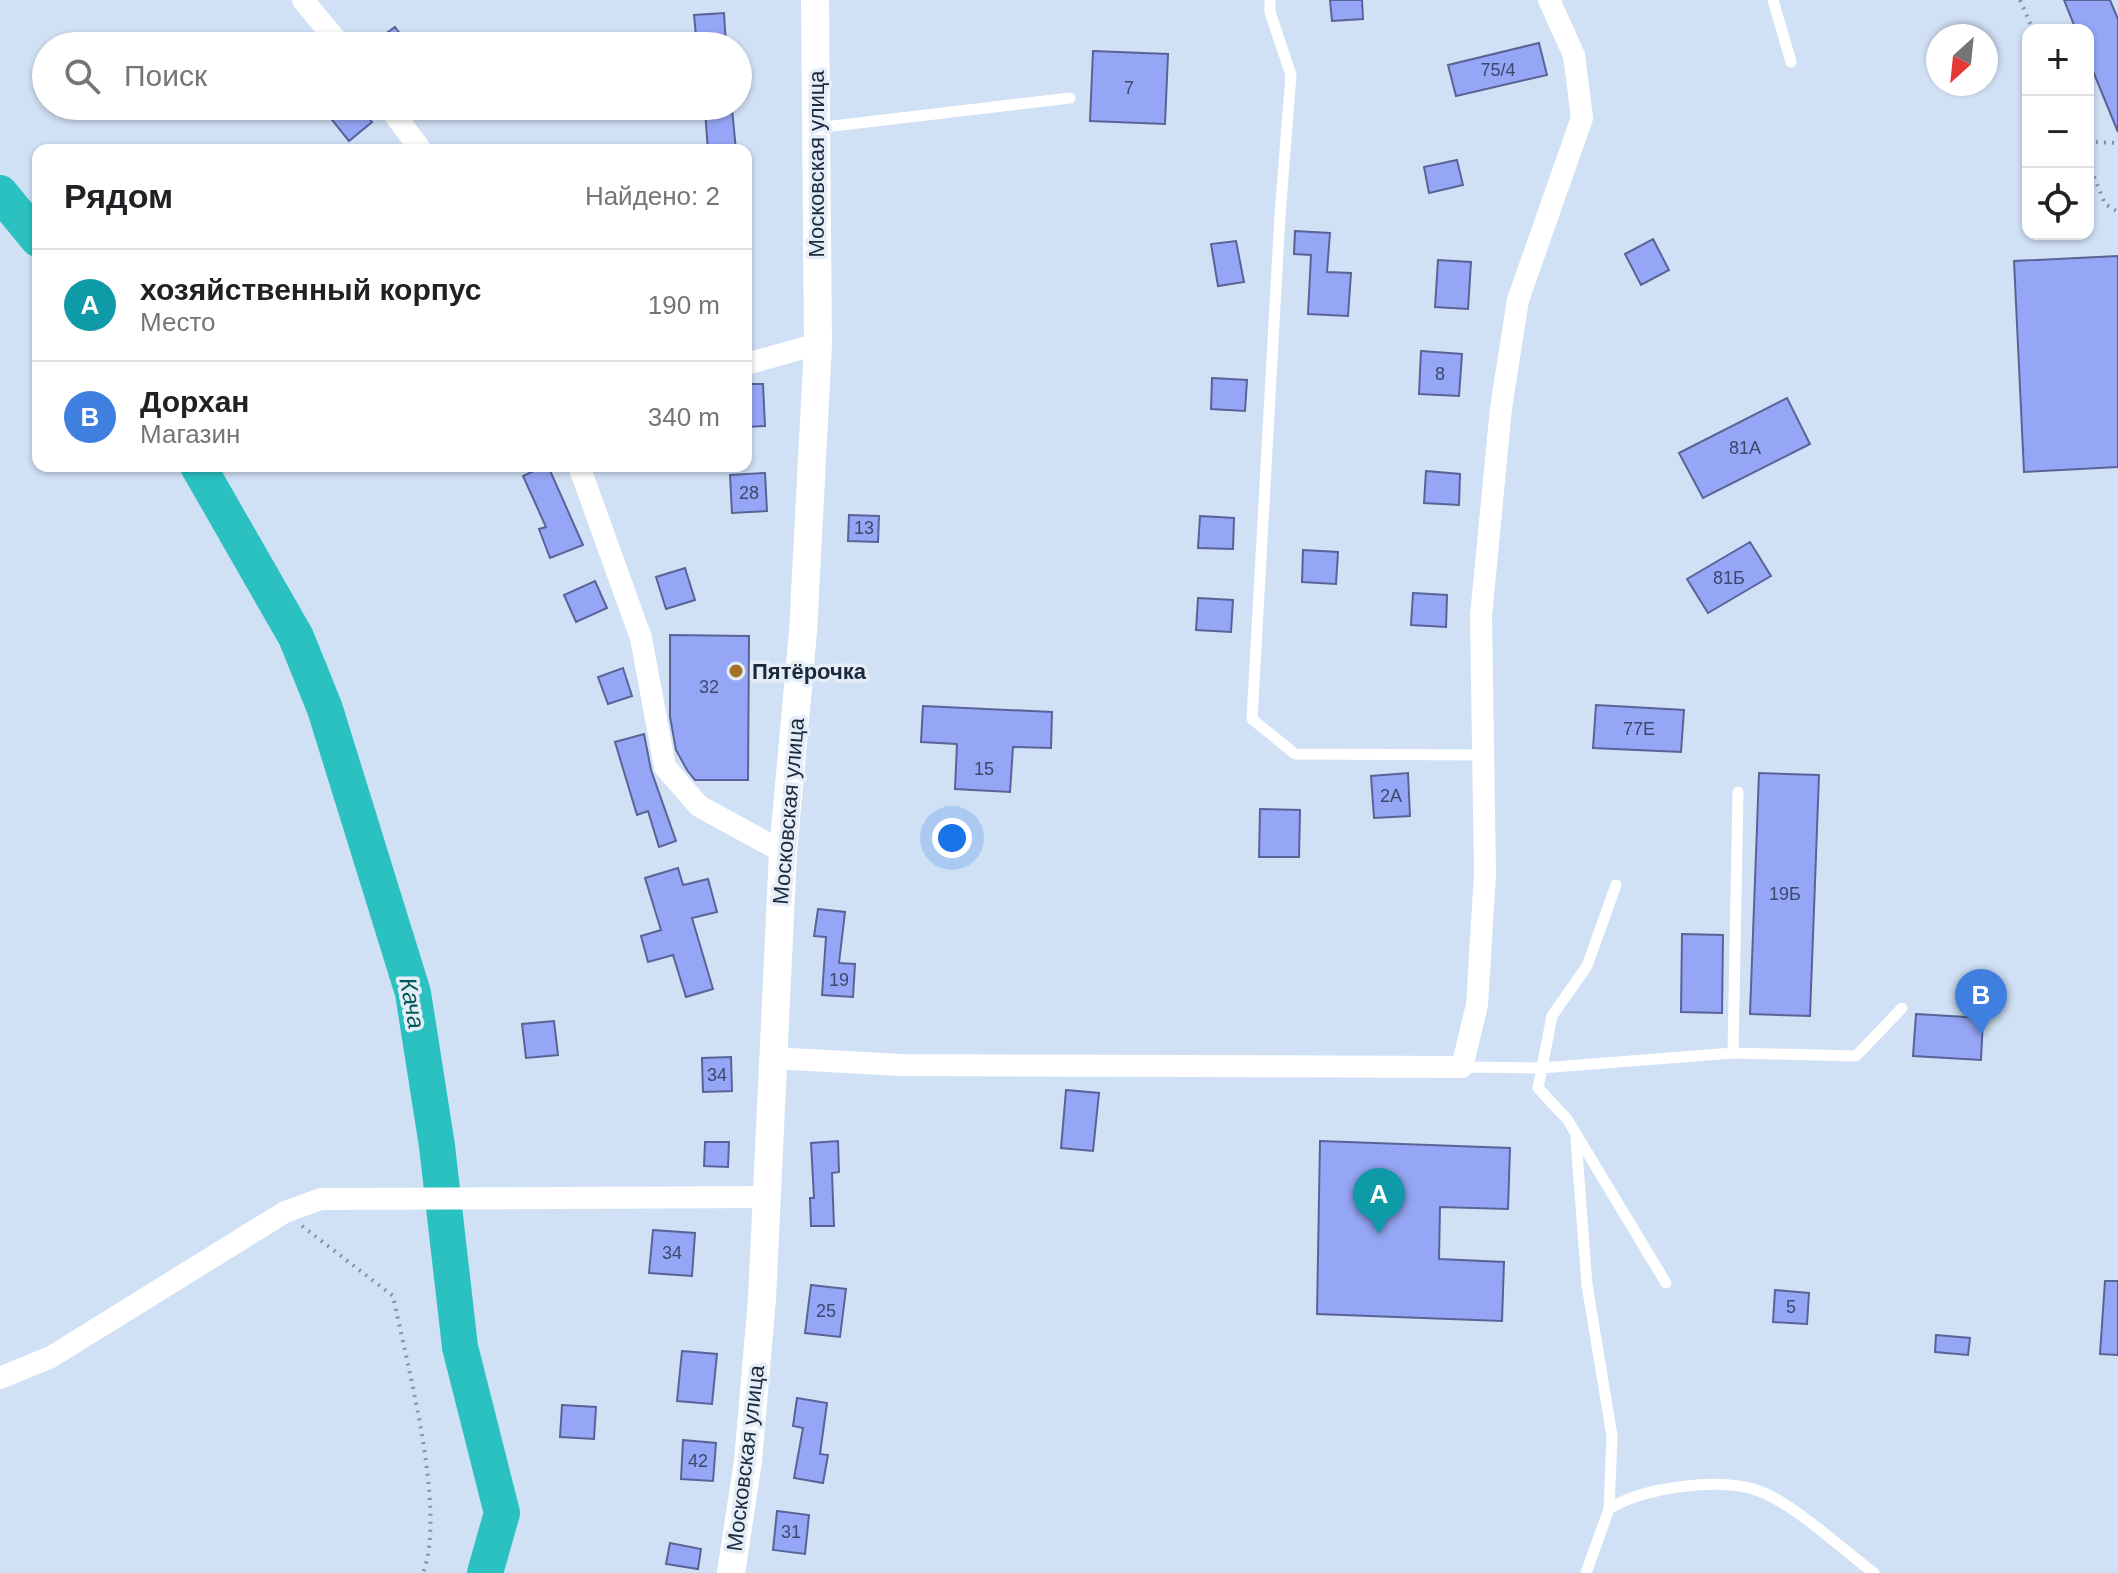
<!DOCTYPE html>
<html lang="ru">
<head>
<meta charset="utf-8">
<style>
  body { margin:0; font-family:Helvetica,sans-serif; background:#f2f2f2; color:#202124 }
  .controls { position:absolute; right:24px; top:24px; display:grid; overflow:hidden; border-radius:16px; box-shadow:0 2px 6px #0004 }
  .controls button { width:72px; height:72px; display:grid; place-items:center; padding:0; border:0; border-bottom:2px solid #e0e0e0; background:#fff; color:#202124; font:40px sans-serif }
  .compass { position:absolute; left:1926px; top:24px; width:72px; height:72px; border-radius:50%; background:#fff; box-shadow:0 2px 6px #0004; rotate:207deg }
  .you { position:absolute; left:952px; top:838px; width:28px; height:28px; margin:-20px; border:6px solid #fff; border-radius:50%; background:#1a73e8; box-shadow:0 0 0 12px #1a73e833 }
  .badge { display:grid; place-items:center; width:52px; height:52px; border-radius:50%; background:#1a73e8; color:#fff; font-size:26px; font-weight:700 }
  .pin { position:absolute; translate:-50% -66px; filter:drop-shadow(0 2px 4px #0008) }
  .pin::after { content:''; position:absolute; top:42px; width:28px; height:24px; background:inherit; clip-path:polygon(0 0,100% 0,50% 100%) }
  .list { margin:0; padding:0; list-style:none }
  h2 { display:flex; justify-content:space-between; align-items:center; height:104px; margin:0; padding:0 32px; font-size:34px }
  h2 small { font-size:26px; font-weight:400; color:#757577 }
  .list li { display:grid; grid-template-columns:52px 1fr auto; gap:24px; align-items:center; box-sizing:border-box; height:112px; padding:0 32px; border-top:2px solid #e0e0e0 }
  .list b { display:block; font-size:30px; white-space:nowrap }
  .list p { margin:0; font-size:26px; white-space:nowrap; color:#757577 }
  .list em { font-size:26px; font-style:normal; color:#757577 }
  .icon { flex:none; width:44px; height:44px; fill:none; stroke:currentColor; stroke-width:2; stroke-linecap:round; stroke-linejoin:round }
  .map { position:relative; flex:none; width:2118px; height:1573px; overflow:hidden }
  .search { position:absolute; background:#fff; box-shadow:0 2px 6px #0004; left:32px; top:32px; width:720px; height:88px; display:flex; align-items:center; gap:20px; box-sizing:border-box; padding:0 28px; border-radius:44px; color:#757577; font-size:30px }
  .panel { position:absolute; background:#fff; box-shadow:0 2px 6px #0004; left:32px; top:144px; width:720px; height:328px; border-radius:16px }
  .map>svg:first-child { display:block }
  .lines { fill:none; stroke-linecap:round; stroke-linejoin:round }
  .river { stroke:#2bc1c1; stroke-width:36 }
  .building { fill:#96a6f6; stroke:#596397; stroke-width:2 }
  .path { stroke:#8392a7; stroke-width:4; stroke-dasharray:2 6; stroke-linecap:butt }
  .service { stroke:#fff; stroke-width:11 }
  .minor { stroke:#fff; stroke-width:22 }
  .tertiary { stroke:#fff; stroke-width:28 }
  .poi-dot { fill:#a27327; stroke:#e5edf7; stroke-width:3 }
  .labels { text-anchor:middle; stroke-width:7; stroke-linejoin:round; paint-order:stroke }
  .number-label { font-size:18px; fill:#3a496c }
  .street-label { font-size:22px; fill:#1b2a3e; stroke:#e5edf7 }
  .poi-label { font-size:22px; font-weight:bold; fill:#1b2a3e; stroke:#e5edf7; text-anchor:start }
  .water-label { font-size:24px; font-style:italic; fill:#025959; stroke:#e5edf7 }
</style>
</head>
<body>
<div class="map">
<svg width="2118" height="1573" viewBox="0 0 2118 1573">
  <rect width="100%" height="100%" fill="#d0e0f5"/>
  <g class="lines">
    <path class="river" d="M 0,193 L 38,239
      M 198,466 L 296,637 L 325,709 L 413,993 L 437,1146 L 460,1347 L 502,1513 L 485,1573"/>
  </g>
  <path class="building" d="M 1330,0 L 1362,0 L 1363,19 L 1332,21 Z
    M 2064,0 L 2110,0 L 2118,19 L 2118,132 L 2088,59 L 2088,30 L 2076,30 Z
    M 724,13 L 726,46 L 697,46 L 694,15 Z
    M 395,27 L 409,46 L 369,46 Z
    M 1539,43 L 1547,75 L 1456,96 L 1448,65 Z
    M 1093,51 L 1168,54 L 1165,124 L 1090,121 Z
    M 349,106 L 359,106 L 372,122 L 349,141 L 332,120 Z
    M 732,109 L 736,150 L 708,150 L 705,111 Z
    M 1457,160 L 1463,185 L 1429,193 L 1424,167 Z
    M 1295,231 L 1330,233 L 1327,272 L 1351,273 L 1348,316 L 1308,314 L 1311,255 L 1294,254 Z
    M 1653,239 L 1669,270 L 1641,285 L 1625,254 Z
    M 1236,241 L 1244,282 L 1218,286 L 1211,244 Z
    M 2118,256 L 2118,467 L 2024,472 L 2014,261 Z
    M 1438,260 L 1471,262 L 1468,309 L 1435,307 Z
    M 1421,351 L 1462,354 L 1459,396 L 1419,394 Z
    M 1212,378 L 1247,380 L 1245,411 L 1211,409 Z
    M 746,384 L 763,384 L 765,426 L 746,427 Z
    M 1787,398 L 1810,444 L 1703,498 L 1679,453 Z
    M 544,466 L 548,466 L 583,545 L 550,558 L 539,529 L 546,527 L 523,476 Z
    M 1426,471 L 1460,474 L 1459,505 L 1424,503 Z
    M 765,473 L 767,511 L 732,513 L 730,475 Z
    M 849,515 L 879,516 L 878,542 L 848,541 Z
    M 1200,516 L 1234,518 L 1233,549 L 1198,548 Z
    M 1750,542 L 1771,576 L 1708,613 L 1687,579 Z
    M 1303,550 L 1338,552 L 1336,584 L 1302,582 Z
    M 685,568 L 695,600 L 666,609 L 656,577 Z
    M 595,581 L 607,608 L 576,622 L 564,595 Z
    M 1413,593 L 1447,595 L 1446,627 L 1411,625 Z
    M 1198,598 L 1233,600 L 1231,632 L 1196,630 Z
    M 670,635 L 749,636 L 748,780 L 695,780 L 687,770 L 676,750 L 670,717 Z
    M 623,668 L 632,696 L 608,704 L 598,677 Z
    M 1596,705 L 1684,710 L 1681,752 L 1593,748 Z
    M 923,706 L 1052,712 L 1051,748 L 1013,747 L 1010,792 L 955,789 L 957,744 L 921,742 Z
    M 644,734 L 651,770 L 676,841 L 659,847 L 648,811 L 637,815 L 615,742 Z
    M 1408,773 L 1410,816 L 1374,818 L 1371,776 Z
    M 1759,773 L 1819,775 L 1810,1016 L 1750,1014 Z
    M 1260,809 L 1300,810 L 1299,857 L 1259,857 Z
    M 678,868 L 683,885 L 708,879 L 717,912 L 692,918 L 713,989 L 686,997 L 673,955 L 648,962 L 641,936 L 661,930 L 645,878 Z
    M 818,909 L 845,912 L 839,963 L 855,964 L 853,997 L 822,995 L 826,937 L 814,936 Z
    M 1682,934 L 1723,935 L 1722,1013 L 1681,1012 Z
    M 1916,1014 L 1983,1018 L 1981,1060 L 1913,1056 Z
    M 554,1021 L 558,1055 L 526,1058 L 522,1024 Z
    M 731,1057 L 732,1091 L 703,1092 L 702,1058 Z
    M 1066,1090 L 1099,1093 L 1093,1151 L 1061,1148 Z
    M 838,1141 L 839,1172 L 832,1173 L 834,1226 L 811,1226 L 810,1198 L 814,1198 L 811,1143 Z
    M 1320,1141 L 1510,1148 L 1508,1209 L 1440,1207 L 1439,1259 L 1504,1262 L 1502,1321 L 1317,1314 Z
    M 705,1142 L 729,1142 L 728,1167 L 704,1166 Z
    M 653,1230 L 695,1233 L 692,1276 L 649,1273 Z
    M 2105,1281 L 2118,1281 L 2118,1355 L 2100,1354 Z
    M 811,1285 L 846,1289 L 840,1337 L 805,1333 Z
    M 1775,1290 L 1809,1293 L 1807,1324 L 1773,1322 Z
    M 1936,1335 L 1970,1338 L 1968,1355 L 1935,1352 Z
    M 682,1351 L 717,1354 L 712,1404 L 677,1401 Z
    M 797,1398 L 827,1403 L 820,1454 L 828,1455 L 823,1483 L 794,1478 L 803,1428 L 793,1426 Z
    M 562,1405 L 596,1407 L 594,1439 L 560,1437 Z
    M 683,1440 L 716,1443 L 713,1481 L 681,1479 Z
    M 777,1511 L 809,1515 L 805,1554 L 773,1550 Z
    M 670,1543 L 701,1549 L 698,1569 L 666,1564 Z"/>
  <g class="lines">
    <path class="path" d="M 2020,0 L 2033,30
      M 2088,142 L 2118,143
      M 2088,162 L 2105,204 L 2118,212
      M 302,1226 L 393,1296 C 407,1365 447,1510 423,1573"/>
    <path class="service" d="M 1270,0 L 1270,12 L 1291,75 L 1280,215 L 1252,719 L 1295,754 L 1483,755
      M 1773,0 L 1791,62
      M 816,128 L 1070,98
      M 1616,885 L 1587,966 L 1552,1016 L 1538,1088 L 1567,1119 L 1666,1283
      M 1733,1053 L 1738,792
      M 1462,1067 L 1541,1068 L 1733,1053 L 1856,1056 L 1902,1008
      M 1576,1140 L 1587,1285 L 1612,1436 L 1609,1509 L 1586,1573
      M 1609,1509 C 1642,1487 1721,1477 1759,1491 C 1793,1503 1843,1550 1874,1573"/>
    <path class="minor" d="M 303,0 L 341,46
      M 388,106 L 421,150
      M 746,364 L 818,344
      M 579,466 L 641,638 L 665,767 L 699,806 L 783,852
      M 772,1058 L 901,1065 L 1462,1067 L 1477,1005 L 1485,874 L 1481,616 L 1501,408 L 1518,300 L 1582,118 L 1574,55 L 1549,0
      M 0,1378 L 51,1357 L 285,1212 L 321,1199 L 769,1197"/>
    <path class="tertiary" d="M 731,1573 L 748,1461 L 762,1299 L 783,852 L 803,632 L 818,344 L 815,0"/>
  </g>
  <circle class="poi-dot" cx="736" cy="671" r="8"/>
  <g class="labels">
    <g class="number-label">
      <text x="1498" y="76">75/4</text>
      <text x="1129" y="94">7</text>
      <text x="1440" y="380">8</text>
      <text x="1745" y="454">81А</text>
      <text x="749" y="499">28</text>
      <text x="864" y="534">13</text>
      <text x="1729" y="584">81Б</text>
      <text x="709" y="693">32</text>
      <text x="1639" y="735">77Е</text>
      <text x="984" y="775">15</text>
      <text x="1391" y="802">2А</text>
      <text x="1785" y="900">19Б</text>
      <text x="839" y="986">19</text>
      <text x="717" y="1081">34</text>
      <text x="672" y="1259">34</text>
      <text x="1791" y="1313">5</text>
      <text x="826" y="1317">25</text>
      <text x="698" y="1467">42</text>
      <text x="791" y="1538">31</text>
    </g>
    <g class="street-label">
      <text transform="translate(816 164) rotate(-90)" y="8">Московская улица</text>
      <text transform="translate(788 811) rotate(-85)" y="8">Московская улица</text>
      <text transform="translate(745 1458) rotate(-83)" y="8">Московская улица</text>
    </g>
    <g class="poi-label">
      <text x="752" y="679">Пятёрочка</text>
    </g>
    <g class="water-label">
      <text transform="translate(412 1003) rotate(79)" y="8">Кача</text>
    </g>
  </g>
</svg>
<div class="controls">
<button>+</button>
<button>−</button>
<button><svg class="icon" aria-label="locate" viewBox="0 0 24 24"><circle cx="12" cy="12" r="6"/><path d="M12 2v4M12 18v4M2 12h4M18 12h4"/></svg></button>
</div>
<svg class="compass" viewBox="-18 -18 36 36"><path d="M0-13l5 13h-10z" fill="#e53935"/><path d="M0 13l5-13h-10z" fill="#757577"/></svg>
<div class="you"></div>
<div class="pin badge" style="left:1379px;top:1234px;background:#0f9aa8">A</div>
<div class="pin badge" style="left:1981px;top:1035px;background:#3f7fe0">B</div>
<div class="search"><svg class="icon" aria-label="search" viewBox="0 0 24 24"><circle cx="10" cy="10" r="6"/><path d="M15 15l6 6"/></svg>Поиск</div>
<section class="panel">
<h2>Рядом<small>Найдено: 2</small></h2>
<ul class="list">
<li><span class="badge" style="background:#0f9aa8">A</span><div><b>хозяйственный корпус</b><p>Место</p></div><em>190 m</em></li>
<li><span class="badge" style="background:#3f7fe0">B</span><div><b>Дорхан</b><p>Магазин</p></div><em>340 m</em></li>
</ul>
</section>
</div>
</body>
</html>
